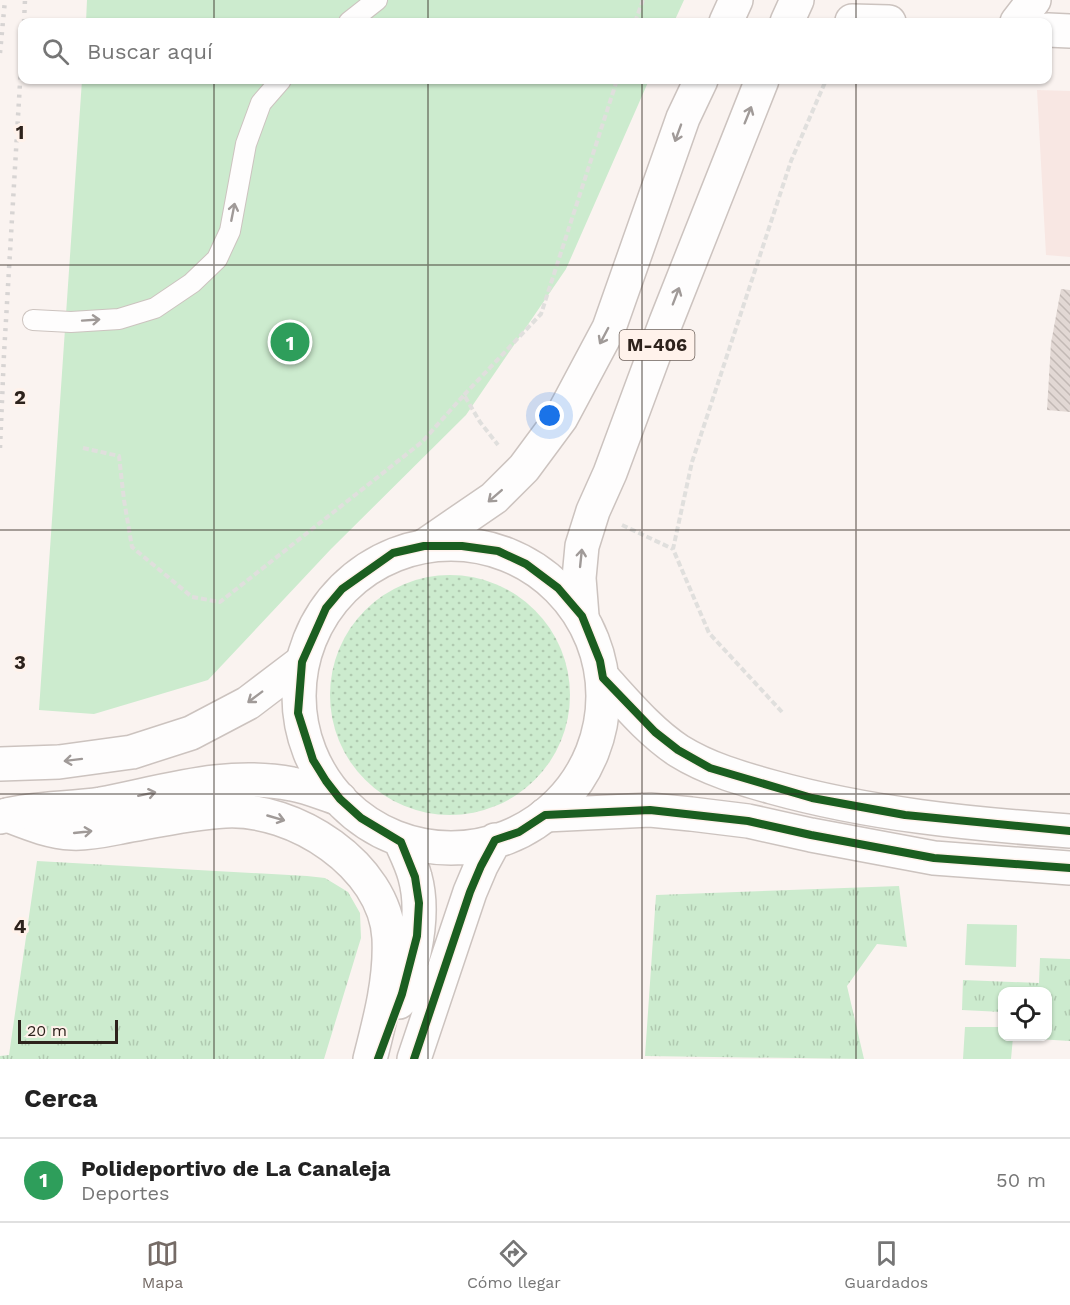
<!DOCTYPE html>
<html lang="es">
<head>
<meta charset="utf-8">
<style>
  body { margin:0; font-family:"Work Sans",sans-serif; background:#f2f2f2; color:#222 }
  .controls { position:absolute; right:18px; bottom:18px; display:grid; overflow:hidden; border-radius:12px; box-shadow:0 2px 4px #0004 }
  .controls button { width:54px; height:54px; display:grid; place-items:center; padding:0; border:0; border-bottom:2px solid #e0e0e0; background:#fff; color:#222; font:30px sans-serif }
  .scale { position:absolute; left:18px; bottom:15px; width:100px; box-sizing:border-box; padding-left:6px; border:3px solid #2d221c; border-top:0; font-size:16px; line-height:21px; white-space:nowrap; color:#2d221c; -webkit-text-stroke:4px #fff2eb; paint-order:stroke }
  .you { position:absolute; left:550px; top:416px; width:21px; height:21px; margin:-15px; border:4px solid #fff; border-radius:50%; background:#1a73e8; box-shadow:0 0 0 9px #1a73e833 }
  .badge { display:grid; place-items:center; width:39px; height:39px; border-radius:50%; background:#756b66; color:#fff; font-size:20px; font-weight:700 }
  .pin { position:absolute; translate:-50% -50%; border:3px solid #fff; box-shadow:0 2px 6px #0006 }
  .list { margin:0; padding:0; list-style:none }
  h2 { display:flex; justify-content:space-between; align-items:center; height:78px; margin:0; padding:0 24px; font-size:26px }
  h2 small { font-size:20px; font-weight:400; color:#767676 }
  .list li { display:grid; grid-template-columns:39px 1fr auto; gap:18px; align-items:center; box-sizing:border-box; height:84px; padding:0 24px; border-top:2px solid #e0e0e0 }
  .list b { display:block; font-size:22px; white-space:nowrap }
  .list p { margin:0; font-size:20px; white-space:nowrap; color:#767676 }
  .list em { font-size:20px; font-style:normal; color:#767676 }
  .icon { flex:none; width:33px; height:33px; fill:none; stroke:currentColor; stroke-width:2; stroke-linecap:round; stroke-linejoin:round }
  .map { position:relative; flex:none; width:1070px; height:1059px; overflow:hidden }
  .search { position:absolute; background:#fff; box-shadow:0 2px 4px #0004; left:18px; right:18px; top:18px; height:66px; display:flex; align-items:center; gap:15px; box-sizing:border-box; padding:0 21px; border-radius:12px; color:#767676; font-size:22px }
  .sheet { height:162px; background:#fff }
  nav { display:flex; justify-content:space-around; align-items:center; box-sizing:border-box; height:84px; border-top:2px solid #e0e0e0; background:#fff; font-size:16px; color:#767676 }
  nav a { display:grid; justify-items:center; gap:3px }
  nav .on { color:#756b66 }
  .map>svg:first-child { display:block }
  .education { fill:#f8e7e3 }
  .grass { fill:url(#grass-dots) }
  .park { fill:url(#park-tufts) }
  .garden { fill:#ccebce }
  .building { fill:url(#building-back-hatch) }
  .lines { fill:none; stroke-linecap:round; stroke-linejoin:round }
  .lane-casing { stroke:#ccc3bf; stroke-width:22 }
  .street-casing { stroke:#ccc3bf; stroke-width:36 }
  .secondary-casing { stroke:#ccc3bf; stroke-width:36 }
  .primary-casing { stroke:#ccc3bf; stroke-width:36 }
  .highway-casing { stroke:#ccc3bf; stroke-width:36 }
  .path { stroke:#e0dfdd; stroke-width:4; stroke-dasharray:6 3; stroke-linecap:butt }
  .lane { stroke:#fefdfd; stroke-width:20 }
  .street { stroke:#fefdfd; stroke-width:33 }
  .secondary { stroke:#fefdfd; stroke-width:33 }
  .primary { stroke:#fefdfd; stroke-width:33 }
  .highway { stroke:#fefdfd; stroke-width:33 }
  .rail { stroke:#d7d4d3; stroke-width:4.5; stroke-dasharray:3 6; stroke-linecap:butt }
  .cycleway-casing { stroke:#fff2eb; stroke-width:11 }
  .cycleway { stroke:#1b5e20; stroke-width:8 }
  .oneway { stroke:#a09a98 }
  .grid { fill:none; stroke:#2d221c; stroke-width:1.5; stroke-opacity:0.55 }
  .labels { text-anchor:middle; stroke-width:6; stroke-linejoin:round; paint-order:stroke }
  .shield { fill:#fff2eb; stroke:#6c605a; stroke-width:1.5 }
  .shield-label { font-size:18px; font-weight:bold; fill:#2d221c }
  .grid-label { font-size:20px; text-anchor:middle; font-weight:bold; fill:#2d221c; stroke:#fff2eb; stroke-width:6; stroke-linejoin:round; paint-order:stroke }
</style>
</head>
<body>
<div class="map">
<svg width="1070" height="1059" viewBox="0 0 1070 1059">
  <defs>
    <pattern id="grass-dots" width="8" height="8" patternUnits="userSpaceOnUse" patternTransform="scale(1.5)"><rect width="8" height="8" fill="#ccebce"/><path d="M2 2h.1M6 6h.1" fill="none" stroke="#b0c9b0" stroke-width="1.8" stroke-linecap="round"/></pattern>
    <pattern id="park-tufts" width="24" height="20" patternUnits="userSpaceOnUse" patternTransform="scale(1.5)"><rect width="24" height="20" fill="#ccebce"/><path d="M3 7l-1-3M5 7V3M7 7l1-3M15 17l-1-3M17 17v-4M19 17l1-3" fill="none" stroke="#b0c9b0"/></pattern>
    <pattern id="building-back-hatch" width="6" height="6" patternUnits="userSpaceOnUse" patternTransform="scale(1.5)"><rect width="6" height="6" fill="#e2d8d4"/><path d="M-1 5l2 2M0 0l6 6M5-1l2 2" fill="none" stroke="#c2b9b5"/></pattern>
  </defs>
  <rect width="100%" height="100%" fill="#faf3f0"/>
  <path class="education" d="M 1037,90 L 1070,91 L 1070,257 L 1046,255 Z"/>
  <path class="grass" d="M330 695a120 120 0 1 1 240 0a120 120 0 1 1-240 0Z"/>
  <path class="park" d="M 37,861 L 307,876 L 325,878 L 348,892 L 360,913 L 361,938 L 324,1059 L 0,1059 L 0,1056 L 9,1055 Z
    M 899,886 L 907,947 L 877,944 L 847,986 L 864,1059 L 645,1056 L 656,895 Z
    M 1040,958 L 1070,959 L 1070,1041 L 1037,1039 L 1037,1037 L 1048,1036 L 1048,992 L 1002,992 L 1002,1012 L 962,1010 L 963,980 L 1039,983 Z"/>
  <path class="garden" d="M 87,0 L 684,0 L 674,22 L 86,22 Z
    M 82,80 L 649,80 L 566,269 L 466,415 L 331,549 L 208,680 L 94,714 L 39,710 Z
    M 967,924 L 1017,925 L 1016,967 L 965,965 Z
    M 965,1027 L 1002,1027 L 1002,1036 L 1013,1037 L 1011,1059 L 963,1059 Z"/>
  <path class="building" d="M 1061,289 L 1070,290 L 1070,412 L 1047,410 L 1051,343 Z"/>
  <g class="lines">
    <defs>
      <path id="lane" d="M 349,22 L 377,0
        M 33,320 L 71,322 L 119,319 L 155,308 L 192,283 L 217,259 L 230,231 L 246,144 L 261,103 L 281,80"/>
      <path id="street" d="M 852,21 L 889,22
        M 1017,22 L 1034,0
        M 1048,30 L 1070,31"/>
      <path id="secondary" d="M 603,678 C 626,703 650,732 679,751 C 708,769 740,778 772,787 C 869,814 970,824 1070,831
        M 545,815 L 650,810 L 691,814 L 748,821 L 811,835 L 934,858 L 1070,868"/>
      <path id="primary" d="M299 696a152 152 0 1 1 304 0a152 152 0 1 1-304 0Z
        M 7,815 C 28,823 49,832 72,833 C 88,834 106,830 121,827 C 155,821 190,813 225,811 C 294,807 385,865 389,938 C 391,979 380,1020 370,1059
        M 399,1002 C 413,965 426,917 415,877 C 412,865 406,853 401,842
        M 414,1059 L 470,892 L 481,866 L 495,840"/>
      <path id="highway" d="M 726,22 L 736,0
        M 787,22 L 797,0
        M 424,546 L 494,498 L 524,468 L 561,418 L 609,328 L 683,118 L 701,80
        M 582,616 L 579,578 L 582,546 L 593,511 L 610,473 L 666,322 L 762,80
        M 0,764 L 59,762 L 132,752 L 191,733 L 248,703 L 302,662
        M 0,817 C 28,808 70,809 101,804 C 164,792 227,771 292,784 C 309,787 324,794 340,799"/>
    </defs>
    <use href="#lane" class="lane-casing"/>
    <use href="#street" class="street-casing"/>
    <use href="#secondary" class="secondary-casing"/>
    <use href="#primary" class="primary-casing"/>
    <use href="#highway" class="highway-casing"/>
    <path class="path" d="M 635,22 L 643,0
      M 464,395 L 541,314 L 617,80
      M 83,448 L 119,456 L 124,500 L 132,547 L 192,597 L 220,602 L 422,442 L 464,395 L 480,422 L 498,445
      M 622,525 L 673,549
      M 782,712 L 709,633 L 673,549 L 692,462 L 791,161 L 826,80"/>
    <use href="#lane" class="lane"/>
    <use href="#street" class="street"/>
    <use href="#secondary" class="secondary"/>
    <use href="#primary" class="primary"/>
    <use href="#highway" class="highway"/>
    <path class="rail" d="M 24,22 L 25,0
      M 0,53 L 5,0
      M 0,448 L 4,354 L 22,49"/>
    <defs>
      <path id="cycleway" d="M 378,1059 L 402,994 L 417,936 L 419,903 L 415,877 L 401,842 L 361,818 L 340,799 L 326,781 L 313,760 L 298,713 L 302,662 L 326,608 L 342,589 L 393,553 L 424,546 L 462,546 L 498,551 L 526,564 L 558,588 L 582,616 L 600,661 L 603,678 L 655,732 L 678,750 L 710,768 L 812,798 L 905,815 L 1070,831
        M 414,1059 L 470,892 L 481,866 L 495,840 L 519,832 L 545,815 L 650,810 L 748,821 L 811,835 L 934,858 L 1070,868"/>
    </defs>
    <use href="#cycleway" class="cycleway-casing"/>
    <use href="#cycleway" class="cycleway"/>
  </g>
  <defs><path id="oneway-shaft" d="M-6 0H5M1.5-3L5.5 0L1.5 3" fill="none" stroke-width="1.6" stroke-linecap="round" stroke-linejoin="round" transform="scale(1.5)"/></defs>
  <g class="oneway">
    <use href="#oneway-shaft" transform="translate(748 115) rotate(-68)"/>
    <use href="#oneway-shaft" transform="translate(678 133) rotate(110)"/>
    <use href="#oneway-shaft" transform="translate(233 212) rotate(-79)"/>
    <use href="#oneway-shaft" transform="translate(676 296) rotate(-69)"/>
    <use href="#oneway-shaft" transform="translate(91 320) rotate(-4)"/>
    <use href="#oneway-shaft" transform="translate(604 336) rotate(118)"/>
    <use href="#oneway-shaft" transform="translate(495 496) rotate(139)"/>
    <use href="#oneway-shaft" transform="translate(581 558) rotate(-84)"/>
    <use href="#oneway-shaft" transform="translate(255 697) rotate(143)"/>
    <use href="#oneway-shaft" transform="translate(73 760) rotate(173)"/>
    <use href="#oneway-shaft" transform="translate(147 794) rotate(-12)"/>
    <use href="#oneway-shaft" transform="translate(276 818) rotate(16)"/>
    <use href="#oneway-shaft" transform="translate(83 832) rotate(-6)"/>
  </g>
  <path class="grid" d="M 214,0 L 214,22M 428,0 L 428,22M 642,0 L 642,22M 856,0 L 856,22M 214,80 L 214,1059M 428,80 L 428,1059M 642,80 L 642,1059M 856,80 L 856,1059M 0,265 L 1070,265M 0,530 L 1070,530M 0,794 L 1070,794"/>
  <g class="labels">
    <rect class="shield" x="619.5" y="330" width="75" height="30" rx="4.5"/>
    <g class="shield-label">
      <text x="657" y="351">M-406</text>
    </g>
  </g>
  <g class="grid-label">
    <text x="20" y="139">1</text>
    <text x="20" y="404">2</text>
    <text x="20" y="669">3</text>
    <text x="20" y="933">4</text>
  </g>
</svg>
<div class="controls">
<button><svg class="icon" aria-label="locate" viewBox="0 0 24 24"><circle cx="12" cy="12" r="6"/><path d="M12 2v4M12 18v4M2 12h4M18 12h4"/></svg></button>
</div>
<div class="scale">20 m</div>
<div class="you"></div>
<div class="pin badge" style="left:290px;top:342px;background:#2e9e5b">1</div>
<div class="search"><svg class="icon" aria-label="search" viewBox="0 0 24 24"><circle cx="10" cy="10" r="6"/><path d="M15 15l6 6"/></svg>Buscar aquí</div>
</div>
<section class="sheet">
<h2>Cerca<small></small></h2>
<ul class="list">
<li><span class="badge" style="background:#2e9e5b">1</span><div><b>Polideportivo de La Canaleja</b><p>Deportes</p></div><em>50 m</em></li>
</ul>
</section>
<nav>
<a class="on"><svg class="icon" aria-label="map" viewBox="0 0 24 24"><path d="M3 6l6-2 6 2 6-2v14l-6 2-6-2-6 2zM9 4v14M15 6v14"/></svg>Mapa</a>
<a><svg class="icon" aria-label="directions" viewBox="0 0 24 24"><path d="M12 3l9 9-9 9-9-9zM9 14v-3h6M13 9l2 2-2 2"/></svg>Cómo llegar</a>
<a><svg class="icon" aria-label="saved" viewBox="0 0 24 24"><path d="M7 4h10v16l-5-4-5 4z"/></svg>Guardados</a>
</nav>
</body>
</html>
